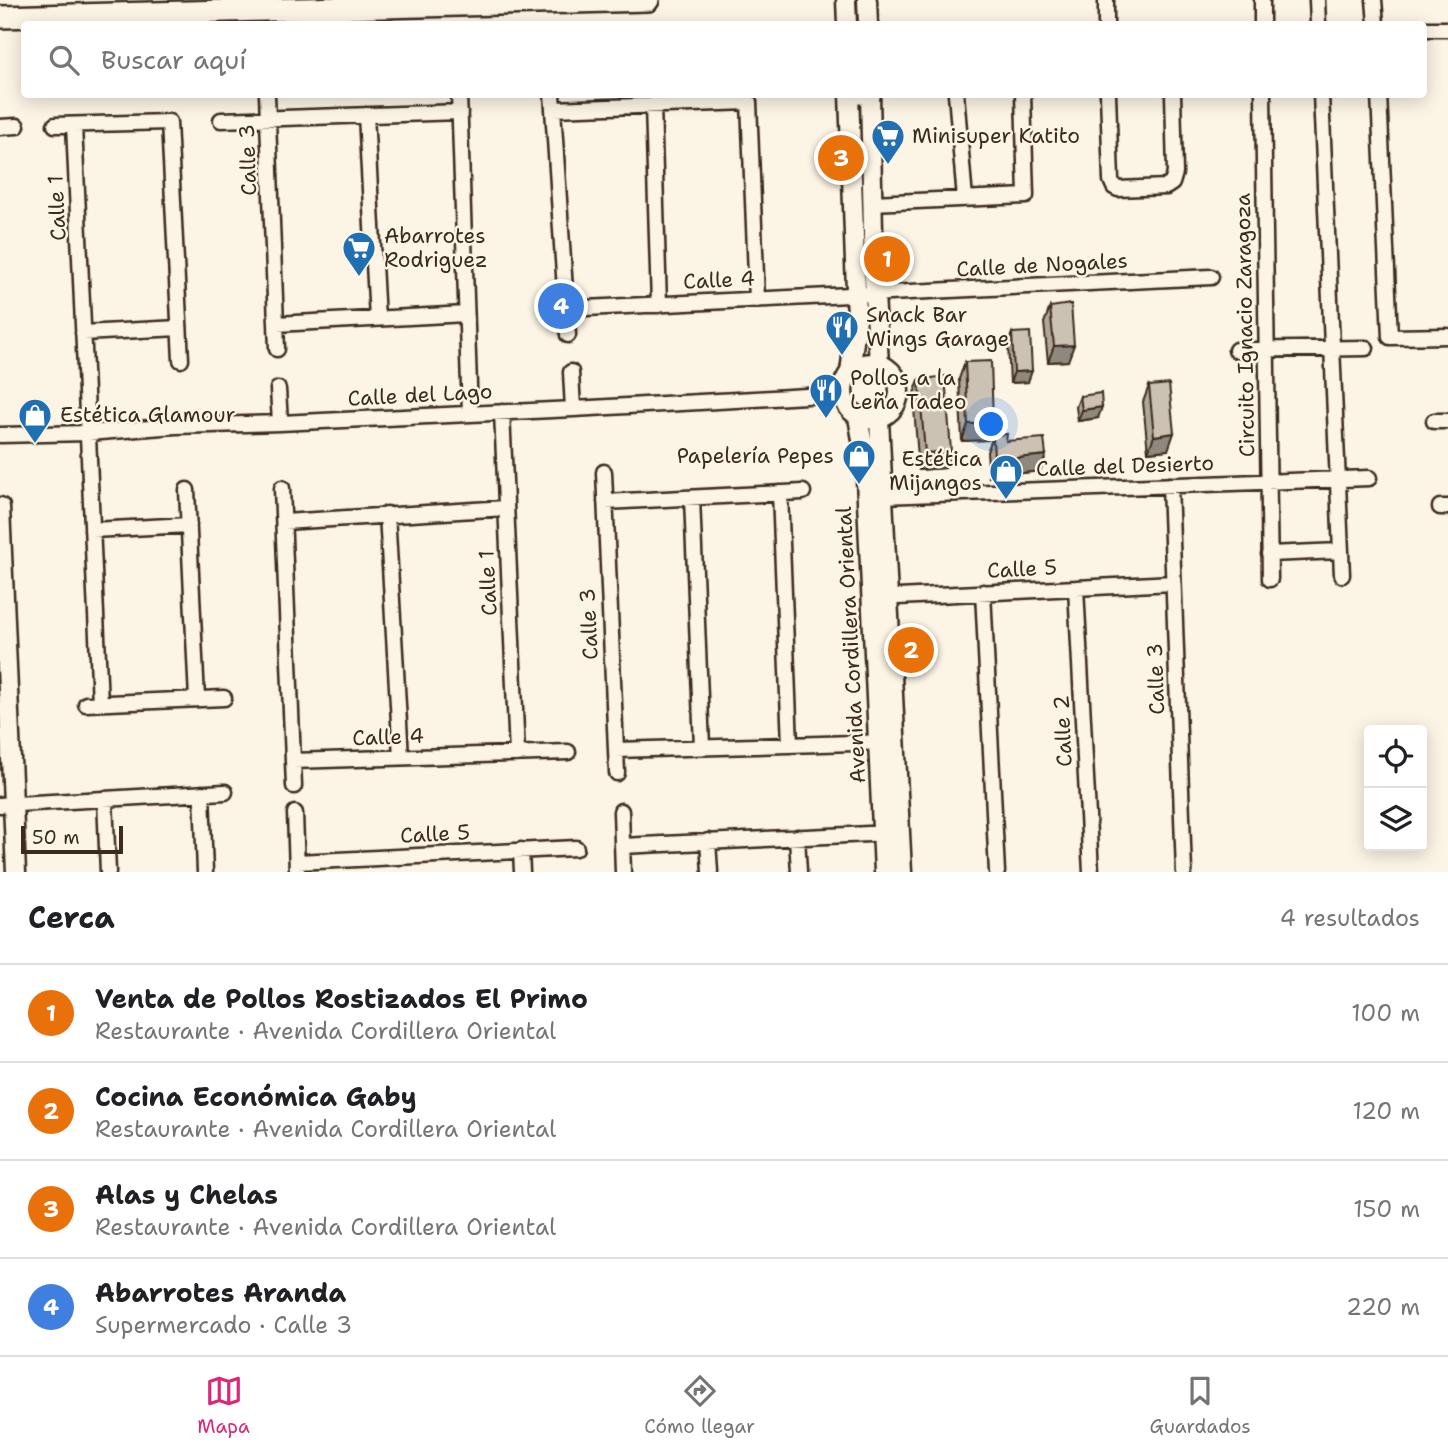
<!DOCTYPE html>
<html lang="es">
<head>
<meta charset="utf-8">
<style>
  body { margin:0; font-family:"Shantell Sans",sans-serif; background:#f2f2f2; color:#202124 }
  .controls { position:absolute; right:21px; bottom:21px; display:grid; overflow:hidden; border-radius:7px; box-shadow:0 4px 18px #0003 }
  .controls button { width:63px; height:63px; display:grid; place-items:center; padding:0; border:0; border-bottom:2px solid #e0e0e0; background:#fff; color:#202124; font:35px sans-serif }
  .scale { position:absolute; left:21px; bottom:18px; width:102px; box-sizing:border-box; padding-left:7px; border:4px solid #3b2a1e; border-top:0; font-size:19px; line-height:24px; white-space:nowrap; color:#3b2a1e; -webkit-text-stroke:5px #fcf5e5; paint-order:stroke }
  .you { position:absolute; left:992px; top:425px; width:24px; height:24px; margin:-18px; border:5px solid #fff; border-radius:50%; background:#1a73e8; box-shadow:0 0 0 10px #1a73e833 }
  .badge { display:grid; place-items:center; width:46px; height:46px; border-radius:50%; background:#db2777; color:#fff; font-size:23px; font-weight:700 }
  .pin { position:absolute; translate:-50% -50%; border:4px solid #fff; box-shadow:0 2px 7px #0006 }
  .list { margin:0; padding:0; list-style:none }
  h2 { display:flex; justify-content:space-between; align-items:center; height:91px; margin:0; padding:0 28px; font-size:30px }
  h2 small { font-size:23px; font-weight:400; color:#757577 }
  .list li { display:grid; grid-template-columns:46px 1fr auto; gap:21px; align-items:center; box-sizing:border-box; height:98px; padding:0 28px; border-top:2px solid #e0e0e0 }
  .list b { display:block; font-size:26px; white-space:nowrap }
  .list p { margin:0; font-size:23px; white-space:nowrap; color:#757577 }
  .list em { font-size:23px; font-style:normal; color:#757577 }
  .icon { flex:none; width:38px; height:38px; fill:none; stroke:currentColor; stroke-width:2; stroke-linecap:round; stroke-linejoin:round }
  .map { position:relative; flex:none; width:1448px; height:872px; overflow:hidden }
  .search { position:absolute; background:#fff; box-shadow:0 4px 18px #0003; left:21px; right:21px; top:21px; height:77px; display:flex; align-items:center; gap:18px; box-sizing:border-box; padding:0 24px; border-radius:7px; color:#757577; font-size:26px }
  .sheet { height:483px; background:#fff }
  nav { display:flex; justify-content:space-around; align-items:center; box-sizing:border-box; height:98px; border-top:2px solid #e0e0e0; background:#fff; font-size:19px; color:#757577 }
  nav a { display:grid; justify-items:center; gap:4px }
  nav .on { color:#db2777 }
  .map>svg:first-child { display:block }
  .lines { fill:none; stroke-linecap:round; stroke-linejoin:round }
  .minor-casing { stroke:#3b2a1e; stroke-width:19 }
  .tertiary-casing { stroke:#3b2a1e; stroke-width:23 }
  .secondary-casing { stroke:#3b2a1e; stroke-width:26 }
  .minor { stroke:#fcf5e5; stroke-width:14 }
  .tertiary { stroke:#fcf5e5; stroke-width:18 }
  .secondary { stroke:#fcf5e5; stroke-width:21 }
  .wall { fill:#afa79a; stroke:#3b2a1e; stroke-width:2 }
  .shaded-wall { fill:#8f887d; stroke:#3b2a1e; stroke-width:2 }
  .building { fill:#ccc2b3; stroke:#3b2a1e; stroke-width:2 }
  .labels { text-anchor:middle; stroke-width:5; stroke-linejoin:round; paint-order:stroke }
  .poi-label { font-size:21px; fill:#3b2a1e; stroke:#fcf5e5; text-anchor:start }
  .street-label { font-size:21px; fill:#3b2a1e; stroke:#fcf5e5 }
</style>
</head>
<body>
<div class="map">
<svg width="1448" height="872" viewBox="0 0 1448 872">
  <rect width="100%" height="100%" fill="#fcf5e5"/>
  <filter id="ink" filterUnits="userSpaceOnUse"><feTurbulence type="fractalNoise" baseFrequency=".0143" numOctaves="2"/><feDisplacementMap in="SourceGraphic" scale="14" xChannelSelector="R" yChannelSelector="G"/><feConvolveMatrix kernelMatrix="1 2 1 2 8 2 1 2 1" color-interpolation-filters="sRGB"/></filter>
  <g filter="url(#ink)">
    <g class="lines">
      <defs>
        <path id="minor" d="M 1106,0 L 1106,24
          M 1262,0 L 1262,24
          M 1317,0 L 1318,24
          M 1374,0 L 1376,24
          M 1424,29 L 1448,29
          M 459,94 L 470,414
          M 552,94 L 568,335
          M 956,94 L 965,199
          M 1108,94 L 1111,180 L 1114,187 L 1118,189 L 1166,187 L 1172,183 L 1175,173 L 1173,94
          M 1263,94 L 1270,579
          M 1321,94 L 1342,575
          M 1379,94 L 1390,337 L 1448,336
          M 267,95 L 277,349
          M 653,105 L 659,305
          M 553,109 L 749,102 L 757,300
          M 366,115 L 377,319
          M 221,120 L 460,112
          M 55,125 L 169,122 L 181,360
          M 74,125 L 100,703
          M 0,127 L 17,126
          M 872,203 L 1026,196 L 1023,94
          M 566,309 L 1211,277
          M 276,324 L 466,314
          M 83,333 L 179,328
          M 1236,350 L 1366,348
          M 571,372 L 573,409
          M 278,389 L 280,423
          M 502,412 L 517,754
          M 1434,421 L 1448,421
          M 0,435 L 88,433 L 175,426 L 280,423 L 573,409 L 842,394
          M 604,472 L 617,773
          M 1170,485 L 1184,872
          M 282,488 L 294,786
          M 187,490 L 197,699
          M 780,493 L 790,745
          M 882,496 L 1369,478
          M 692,498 L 702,747
          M 605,502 L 803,492
          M 1440,507 L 1448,507
          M 387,514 L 401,757
          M 284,522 L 506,508
          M 92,530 L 189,525
          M 1269,554 L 1340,551
          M 1076,588 L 1091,872
          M 983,592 L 997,872
          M 878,598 L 1173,583
          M 86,704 L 224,698
          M 616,750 L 888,742
          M 293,761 L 568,752
          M 202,793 L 205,872
          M 105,799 L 108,872
          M 0,805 L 225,792
          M 621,811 L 623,872
          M 295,813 L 297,872
          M 797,837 L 799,872
          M 708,841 L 710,872
          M 622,846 L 890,833
          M 521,850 L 522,872
          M 297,862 L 576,848"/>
        <path id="tertiary" d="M 846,0 L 847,24
          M 867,0 L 868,24
          M 870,94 L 874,277 L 879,364
          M843 391a28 28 0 1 1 56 0a28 28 0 1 1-56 0Z
          M 850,372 L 857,319 L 849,94 L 871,95
          M 858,417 L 865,457 L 884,872
          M 879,419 L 902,872
          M 0,507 L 16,872"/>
        <path id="secondary" d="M 0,17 L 648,0"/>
      </defs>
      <use href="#minor" class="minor-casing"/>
      <use href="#tertiary" class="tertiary-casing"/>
      <use href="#secondary" class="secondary-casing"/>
      <use href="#minor" class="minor"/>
      <use href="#tertiary" class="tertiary"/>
      <use href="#secondary" class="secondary"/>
    </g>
    <path class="wall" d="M 1050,307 L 1068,361 L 1048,362 L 1044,323 Z
      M 1012,333 L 1028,382 L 1010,383 L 1008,344 Z
      M 965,362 L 993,423 L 988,440 L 962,441 L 959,379 Z
      M 919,380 L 945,468 L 919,470 L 913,396 Z
      M 1149,386 L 1168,450 L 1148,452 L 1143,402 Z
      M 1080,396 L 1098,418 L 1078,421 L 1076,407 Z
      M 993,436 L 1046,455 L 1040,471 L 989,477 L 987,452 Z"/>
    <path class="shaded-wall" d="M 1074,345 L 1068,361 L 1048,362 L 1054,346 Z
      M 1032,371 L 1028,382 L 1010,383 L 1014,372 Z
      M 1102,407 L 1098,418 L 1078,421 L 1082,410 Z
      M 993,423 L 988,440 L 962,441 L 968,424 Z
      M 1174,433 L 1168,450 L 1148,452 L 1154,436 Z
      M 951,451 L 945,468 L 919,470 L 925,453 Z
      M 1046,455 L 1040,471 L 989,477 L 994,460 Z"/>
    <path class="building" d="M 1071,304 L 1074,345 L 1054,346 L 1050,307 Z
      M 1030,332 L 1032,371 L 1014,372 L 1012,333 Z
      M 991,361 L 993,423 L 968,424 L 965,362 Z
      M 945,376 L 951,451 L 925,453 L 919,380 Z
      M 1169,384 L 1174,433 L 1154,436 L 1149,386 Z
      M 1101,393 L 1102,407 L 1082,410 L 1080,396 Z
      M 1007,434 L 1006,441 L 1044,438 L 1046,455 L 994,460 L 993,436 Z"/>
  </g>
  <defs>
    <symbol id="supermarket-pin" viewBox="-11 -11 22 30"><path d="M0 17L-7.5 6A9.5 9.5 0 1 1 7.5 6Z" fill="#1f6fb2" stroke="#fcf5e5"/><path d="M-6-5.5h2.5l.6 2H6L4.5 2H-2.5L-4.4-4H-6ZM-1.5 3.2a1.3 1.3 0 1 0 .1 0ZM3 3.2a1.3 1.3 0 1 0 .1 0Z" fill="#fff"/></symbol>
    <symbol id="restaurant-pin" viewBox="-11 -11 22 30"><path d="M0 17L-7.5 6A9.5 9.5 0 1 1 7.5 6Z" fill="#1f6fb2" stroke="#fcf5e5"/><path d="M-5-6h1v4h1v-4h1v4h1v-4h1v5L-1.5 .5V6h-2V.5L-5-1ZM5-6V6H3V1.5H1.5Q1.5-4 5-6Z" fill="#fff"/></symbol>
    <symbol id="shop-pin" viewBox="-11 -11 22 30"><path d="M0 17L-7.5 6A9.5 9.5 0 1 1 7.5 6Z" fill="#1f6fb2" stroke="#fcf5e5"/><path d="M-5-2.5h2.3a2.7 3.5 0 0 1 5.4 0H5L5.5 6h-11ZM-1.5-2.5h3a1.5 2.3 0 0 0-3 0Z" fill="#fff"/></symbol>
  </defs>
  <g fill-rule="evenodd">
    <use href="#supermarket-pin" x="869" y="117" width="38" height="52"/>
    <use href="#supermarket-pin" x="340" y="229" width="38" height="52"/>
    <use href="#restaurant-pin" x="823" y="308" width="38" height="52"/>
    <use href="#restaurant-pin" x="807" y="371" width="38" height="52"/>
    <use href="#shop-pin" x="16" y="396" width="38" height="52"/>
    <use href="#shop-pin" x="840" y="437" width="38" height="52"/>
    <use href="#shop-pin" x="987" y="452" width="38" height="52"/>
  </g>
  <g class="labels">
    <g class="poi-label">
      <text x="912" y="143">Minisuper Katito</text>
      <text x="384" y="243">Abarrotes<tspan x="384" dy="24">Rodriguez</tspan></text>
      <text x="866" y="322">Snack Bar<tspan x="866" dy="24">Wings Garage</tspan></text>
      <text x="850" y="385">Pollos a la<tspan x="850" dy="24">Leña Tadeo</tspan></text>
      <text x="60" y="422">Estética Glamour</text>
      <text x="834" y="463" text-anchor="end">Papelería Pepes</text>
      <text x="982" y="466" text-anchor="end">Estética<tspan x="982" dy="24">Mijangos</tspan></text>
    </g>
    <g class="street-label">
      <text transform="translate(248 160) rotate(-92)" y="7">Calle 3</text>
      <text transform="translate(57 208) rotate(-93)" y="7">Calle 1</text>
      <text transform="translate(1042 265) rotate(-3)" y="7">Calle de Nogales</text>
      <text transform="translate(719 280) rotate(-3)" y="7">Calle 4</text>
      <text transform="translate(1245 325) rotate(-91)" y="7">Circuito Ignacio Zaragoza</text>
      <text transform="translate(420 395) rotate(-3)" y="7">Calle del Lago</text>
      <text transform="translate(1125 466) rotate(-2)" y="7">Calle del Desierto</text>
      <text transform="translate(1022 569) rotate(-3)" y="7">Calle 5</text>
      <text transform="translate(488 583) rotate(-93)" y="7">Calle 1</text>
      <text transform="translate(589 624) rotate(-93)" y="7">Calle 3</text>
      <text transform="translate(851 645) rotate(-93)" y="7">Avenida Cordillera Oriental</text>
      <text transform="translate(1156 679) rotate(-92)" y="7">Calle 3</text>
      <text transform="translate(1063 731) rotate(-93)" y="7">Calle 2</text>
      <text transform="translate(388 737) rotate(-2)" y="7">Calle 4</text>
      <text transform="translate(435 834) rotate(-3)" y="7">Calle 5</text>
    </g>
  </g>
</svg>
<div class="controls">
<button><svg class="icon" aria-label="locate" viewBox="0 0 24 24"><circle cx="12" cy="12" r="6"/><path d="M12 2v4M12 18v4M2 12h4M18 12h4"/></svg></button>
<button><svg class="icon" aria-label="layers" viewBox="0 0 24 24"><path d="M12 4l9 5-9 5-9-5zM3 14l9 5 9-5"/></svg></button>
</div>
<div class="scale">50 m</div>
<div class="you"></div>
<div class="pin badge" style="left:887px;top:259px;background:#e8710a">1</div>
<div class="pin badge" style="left:911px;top:650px;background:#e8710a">2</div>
<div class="pin badge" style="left:841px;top:158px;background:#e8710a">3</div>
<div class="pin badge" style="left:561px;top:306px;background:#3f7fe0">4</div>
<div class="search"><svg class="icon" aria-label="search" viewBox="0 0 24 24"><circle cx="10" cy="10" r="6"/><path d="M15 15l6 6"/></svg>Buscar aquí</div>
</div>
<section class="sheet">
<h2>Cerca<small>4 resultados</small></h2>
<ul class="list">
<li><span class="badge" style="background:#e8710a">1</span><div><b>Venta de Pollos Rostizados El Primo</b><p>Restaurante · Avenida Cordillera Oriental</p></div><em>100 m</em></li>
<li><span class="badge" style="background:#e8710a">2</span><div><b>Cocina Económica Gaby</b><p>Restaurante · Avenida Cordillera Oriental</p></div><em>120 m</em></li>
<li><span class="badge" style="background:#e8710a">3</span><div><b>Alas y Chelas</b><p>Restaurante · Avenida Cordillera Oriental</p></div><em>150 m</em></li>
<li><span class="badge" style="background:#3f7fe0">4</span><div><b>Abarrotes Aranda</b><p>Supermercado · Calle 3</p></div><em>220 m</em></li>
</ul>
</section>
<nav>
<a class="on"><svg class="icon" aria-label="map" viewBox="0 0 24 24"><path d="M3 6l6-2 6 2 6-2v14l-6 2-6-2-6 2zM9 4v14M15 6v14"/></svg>Mapa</a>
<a><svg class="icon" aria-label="directions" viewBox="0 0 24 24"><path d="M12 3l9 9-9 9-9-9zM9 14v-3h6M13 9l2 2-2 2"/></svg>Cómo llegar</a>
<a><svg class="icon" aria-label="saved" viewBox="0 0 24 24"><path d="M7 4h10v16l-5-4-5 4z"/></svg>Guardados</a>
</nav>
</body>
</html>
